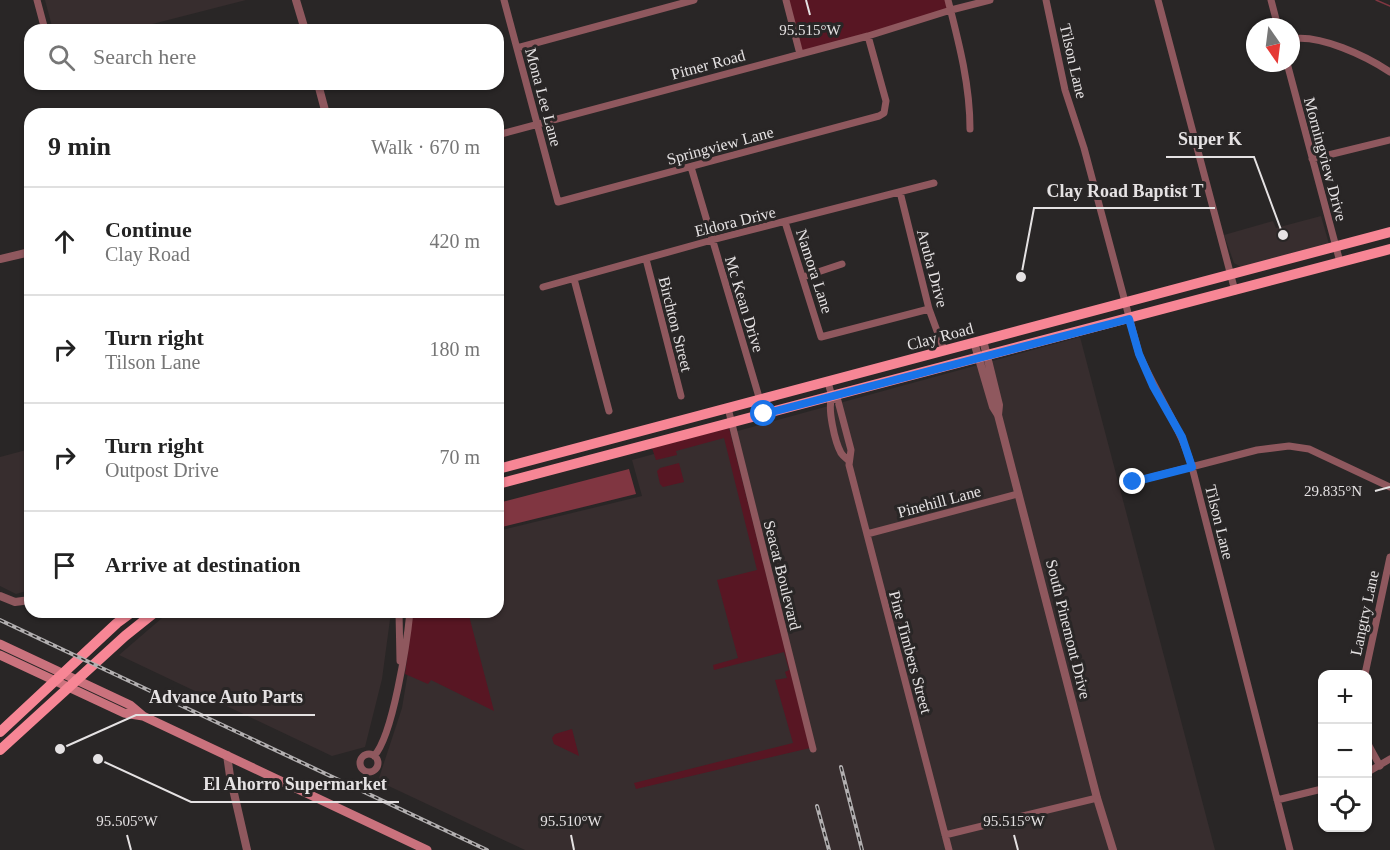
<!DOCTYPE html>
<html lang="en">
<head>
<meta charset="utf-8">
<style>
  body { margin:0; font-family:"Times New Roman",serif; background:#f6f6f6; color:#222 }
  .controls { position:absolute; right:18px; bottom:18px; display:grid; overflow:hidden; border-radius:12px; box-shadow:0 2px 4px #0004 }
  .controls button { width:54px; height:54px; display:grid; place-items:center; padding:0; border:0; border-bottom:2px solid #e0e0e0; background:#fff; color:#222; font:30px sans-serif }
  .compass { position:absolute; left:1246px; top:18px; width:54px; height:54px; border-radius:50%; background:#fff; box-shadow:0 2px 4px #0004; rotate:166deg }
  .stop { position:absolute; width:18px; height:18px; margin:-14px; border:4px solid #1a73e8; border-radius:50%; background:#fff }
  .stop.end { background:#1a73e8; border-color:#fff; box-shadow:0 2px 6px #0008 }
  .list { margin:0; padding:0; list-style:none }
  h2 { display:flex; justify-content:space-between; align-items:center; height:78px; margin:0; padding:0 24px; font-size:26px }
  h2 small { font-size:20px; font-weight:400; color:#767676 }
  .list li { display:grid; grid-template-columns:39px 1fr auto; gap:18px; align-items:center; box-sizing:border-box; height:108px; padding:0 24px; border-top:2px solid #e0e0e0 }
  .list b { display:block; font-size:22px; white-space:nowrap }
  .list p { margin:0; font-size:20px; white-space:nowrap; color:#767676 }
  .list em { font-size:20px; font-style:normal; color:#767676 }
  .icon { flex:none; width:33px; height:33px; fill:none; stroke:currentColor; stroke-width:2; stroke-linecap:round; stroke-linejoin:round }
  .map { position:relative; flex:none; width:1390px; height:850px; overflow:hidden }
  .search { position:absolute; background:#fff; box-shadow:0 2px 4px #0004; left:24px; top:24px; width:480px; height:66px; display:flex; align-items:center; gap:15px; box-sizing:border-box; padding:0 21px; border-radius:18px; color:#767676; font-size:22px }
  .panel { position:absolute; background:#fff; box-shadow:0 2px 4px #0004; left:24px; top:108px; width:480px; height:510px; border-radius:18px }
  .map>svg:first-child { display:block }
  .built { fill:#372d2e }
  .green { fill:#581623 }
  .water { fill:#803641 }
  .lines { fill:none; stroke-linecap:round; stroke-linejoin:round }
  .stream { stroke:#803641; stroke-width:1.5 }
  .minor { stroke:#8f585e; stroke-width:7 }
  .tertiary { stroke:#8f585e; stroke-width:8 }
  .secondary { stroke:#ca727d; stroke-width:9 }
  .primary { stroke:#f78695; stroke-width:10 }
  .rail-casing { stroke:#b2afb0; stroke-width:4 }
  .rail { stroke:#292626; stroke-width:1.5; stroke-dasharray:4.5; stroke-linecap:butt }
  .route { stroke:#1a73e8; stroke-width:8 }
  .ticks { fill:none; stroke:#e5e2e3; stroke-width:2 }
  .labels { text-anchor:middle; stroke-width:6; stroke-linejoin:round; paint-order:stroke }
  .street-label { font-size:16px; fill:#e5e2e3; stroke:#292626 }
  .ticks-label { font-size:15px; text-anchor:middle; fill:#e5e2e3; stroke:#292626; stroke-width:6; stroke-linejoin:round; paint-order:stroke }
  .leader { fill:none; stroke:#e5e2e3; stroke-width:2 }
  .callout-dot { fill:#e5e2e3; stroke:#292626; stroke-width:2 }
  .callout-label { font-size:18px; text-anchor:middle; font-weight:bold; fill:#e5e2e3; stroke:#292626; stroke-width:6; stroke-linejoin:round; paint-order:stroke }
</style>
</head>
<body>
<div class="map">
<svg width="1390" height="850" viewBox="0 0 1390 850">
  <rect width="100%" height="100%" fill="#292626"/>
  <path class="built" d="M 45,0 L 246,0 L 129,30 L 53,30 Z
    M 1321,216 L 1329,244 L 1241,267 L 1234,263 L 1224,235 L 1273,221 L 1276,228 Z
    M 1080,337 L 1215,850 L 525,850 L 378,781 L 402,708 L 418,612 L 498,612 L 498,531 L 642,496 L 632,460 Z
    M 30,449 L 30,590 L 16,594 L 0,586 L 0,457 Z
    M 169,612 L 391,612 L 382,679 L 365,747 L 332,756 L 119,655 Z"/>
  <path class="green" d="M 786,0 L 948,0 L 951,10 L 800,54 Z
    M 729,428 L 810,748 L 636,789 L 634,783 L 793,743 L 775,680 L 787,678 L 785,672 L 789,670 L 784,652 L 714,670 L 713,665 L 738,658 L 717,580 L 757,570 L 724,438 L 676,451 L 677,455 L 656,460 L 652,448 Z
    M 679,463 L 684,482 L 663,487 L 660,484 L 657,471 L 660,468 Z
    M 413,612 L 468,612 L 494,711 L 431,680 L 428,684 L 405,674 Z
    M 572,729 L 579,756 L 554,744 L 552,738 L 555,734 Z"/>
  <path class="water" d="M 629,469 L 636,494 L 498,528 L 498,503 Z"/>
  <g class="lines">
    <path class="stream" d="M 1376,0 L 1390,6"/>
    <path class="minor" d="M 37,0 L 45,30
      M 504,0 L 558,202 L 879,116 L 884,113 L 886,101 L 868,36
      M 786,0 L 800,54
      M 948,0 C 959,43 970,85 970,129
      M 1046,0 L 1065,90 L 1084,148 L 1139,354 C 1156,393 1180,426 1192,467 L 1290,850
      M 1158,0 L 1235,291
      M 1271,0 L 1278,27
      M 1291,39 C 1320,34 1366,56 1390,72
      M 517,48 L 694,0
      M 1287,63 L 1340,262
      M 501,134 L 868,36 L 951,10 L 990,0
      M 1312,159 L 1390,140
      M 691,167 L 764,414
      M 900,192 L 929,309 L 944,350
      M 785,222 L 821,337 L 929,309
      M 646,259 L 681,396
      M 803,277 L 842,264
      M 574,279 L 609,411
      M 543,287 L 712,240 L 934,183
      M 828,382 L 832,397 L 838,401 L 851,450 L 849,465 L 949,850
      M 832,397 C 827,408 835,442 841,453 C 843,456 846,458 848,460
      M 728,408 L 813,749
      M 1133,482 L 1257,450 L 1289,446 L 1309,449 L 1390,487
      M 867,534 L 1018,494
      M 399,612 L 400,661
      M 1365,674 L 1390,557
      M 1368,744 L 1380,766
      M360 763a9 9 0 1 1 18 0a9 9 0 1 1-18 0Z
      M 374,756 C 393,736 407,642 410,612
      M 1368,772 L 1390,759
      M 1277,800 L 1322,789
      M 945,835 L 1097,798"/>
    <path class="tertiary" d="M 296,0 L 305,30
      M 318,84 L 326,114
      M 0,259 L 30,252
      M 983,340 L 999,405 L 998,415
      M 974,342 L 993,407 L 998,415 L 1097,798 L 1113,850
      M 0,596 L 15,602 L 30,600
      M 227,755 L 230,776 L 247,850"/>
    <path class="secondary" d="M 0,644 L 130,705 L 143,716 L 427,850
      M 0,655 L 124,713 L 143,716"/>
    <path class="primary" d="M 498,469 L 1390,232
      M 498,484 L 1390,249
      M 0,732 L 117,623 L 132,612
      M 0,750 L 125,636 L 155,612"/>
    <defs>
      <path id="rail" d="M 0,620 L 487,850
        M 841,767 L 862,850
        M 817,806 L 829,850"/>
    </defs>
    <use href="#rail" class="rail-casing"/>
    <use href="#rail" class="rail"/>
  </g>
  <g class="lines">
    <path class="route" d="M 764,414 L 1129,319 L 1139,354 L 1153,386 L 1182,437 L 1192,467 L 1133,482"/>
  </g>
  <path class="ticks" d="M 806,0 L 810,15M 1375,491 L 1390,487M 127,835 L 131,850M 571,835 L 574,850M 1014,835 L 1018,850"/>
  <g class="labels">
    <g class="street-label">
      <text transform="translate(1074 61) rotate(77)" y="6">Tilson Lane</text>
      <text transform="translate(708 64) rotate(-15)" y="6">Pitner Road</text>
      <text transform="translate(544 97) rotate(75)" y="6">Mona Lee Lane</text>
      <text transform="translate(720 145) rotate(-15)" y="6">Springview Lane</text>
      <text transform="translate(1326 159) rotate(75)" y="6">Morningview Drive</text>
      <text transform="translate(735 221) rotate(-14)" y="6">Eldora Drive</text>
      <text transform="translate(933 268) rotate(75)" y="6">Aruba Drive</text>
      <text transform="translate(815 271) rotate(72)" y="6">Namora Lane</text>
      <text transform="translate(745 304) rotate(73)" y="6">Mc Kean Drive</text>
      <text transform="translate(676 324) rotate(76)" y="6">Birchton Street</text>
      <text transform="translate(940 336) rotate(-15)" y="6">Clay Road</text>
      <text transform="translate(939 501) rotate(-15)" y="6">Pinehill Lane</text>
      <text transform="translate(1220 522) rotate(76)" y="6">Tilson Lane</text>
      <text transform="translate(783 575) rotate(76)" y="6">Seacat Boulevard</text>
      <text transform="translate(1364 613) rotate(-78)" y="6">Langtry Lane</text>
      <text transform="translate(1069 629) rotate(76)" y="6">South Pinemont Drive</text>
      <text transform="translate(911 652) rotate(75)" y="6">Pine Timbers Street</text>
    </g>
  </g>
  <g class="ticks-label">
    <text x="810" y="35">95.515°W</text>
    <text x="1333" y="496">29.835°N</text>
    <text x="127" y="826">95.505°W</text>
    <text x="571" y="826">95.510°W</text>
    <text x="1014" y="826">95.515°W</text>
  </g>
  <path class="leader" d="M1283 235L1254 157H1166M1021 277L1034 208H1215M60 749L136 715H315M98 759L191 802H399"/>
  <g class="callout-dot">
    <circle cx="1283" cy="235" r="6"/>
    <circle cx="1021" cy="277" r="6"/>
    <circle cx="60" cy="749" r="6"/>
    <circle cx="98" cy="759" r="6"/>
  </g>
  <g class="callout-label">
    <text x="1210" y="145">Super K</text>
    <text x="1125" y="197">Clay Road Baptist T</text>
    <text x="226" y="703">Advance Auto Parts</text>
    <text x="295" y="790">El Ahorro Supermarket</text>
  </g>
</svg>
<div class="controls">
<button>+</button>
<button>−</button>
<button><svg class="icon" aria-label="locate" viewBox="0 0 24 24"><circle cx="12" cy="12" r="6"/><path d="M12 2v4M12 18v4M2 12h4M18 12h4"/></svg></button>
</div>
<svg class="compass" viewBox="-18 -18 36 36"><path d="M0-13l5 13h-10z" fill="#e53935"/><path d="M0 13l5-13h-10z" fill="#767676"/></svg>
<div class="stop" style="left:764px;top:414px"></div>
<div class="stop end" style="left:1133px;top:482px"></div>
<div class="search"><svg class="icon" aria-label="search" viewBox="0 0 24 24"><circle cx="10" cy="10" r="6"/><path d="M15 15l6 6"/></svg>Search here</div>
<section class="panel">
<h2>9 min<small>Walk · 670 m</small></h2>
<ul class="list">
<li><svg class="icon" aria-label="ahead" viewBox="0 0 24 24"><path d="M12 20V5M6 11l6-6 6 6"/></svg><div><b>Continue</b><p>Clay Road</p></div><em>420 m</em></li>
<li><svg class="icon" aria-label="right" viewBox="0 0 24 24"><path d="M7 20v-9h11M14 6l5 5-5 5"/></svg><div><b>Turn right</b><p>Tilson Lane</p></div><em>180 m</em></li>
<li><svg class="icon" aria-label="right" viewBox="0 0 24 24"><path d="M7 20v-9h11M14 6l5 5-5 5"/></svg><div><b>Turn right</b><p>Outpost Drive</p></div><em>70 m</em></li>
<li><svg class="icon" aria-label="arrive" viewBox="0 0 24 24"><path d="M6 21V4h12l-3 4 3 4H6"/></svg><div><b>Arrive at destination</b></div></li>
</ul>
</section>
</div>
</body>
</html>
